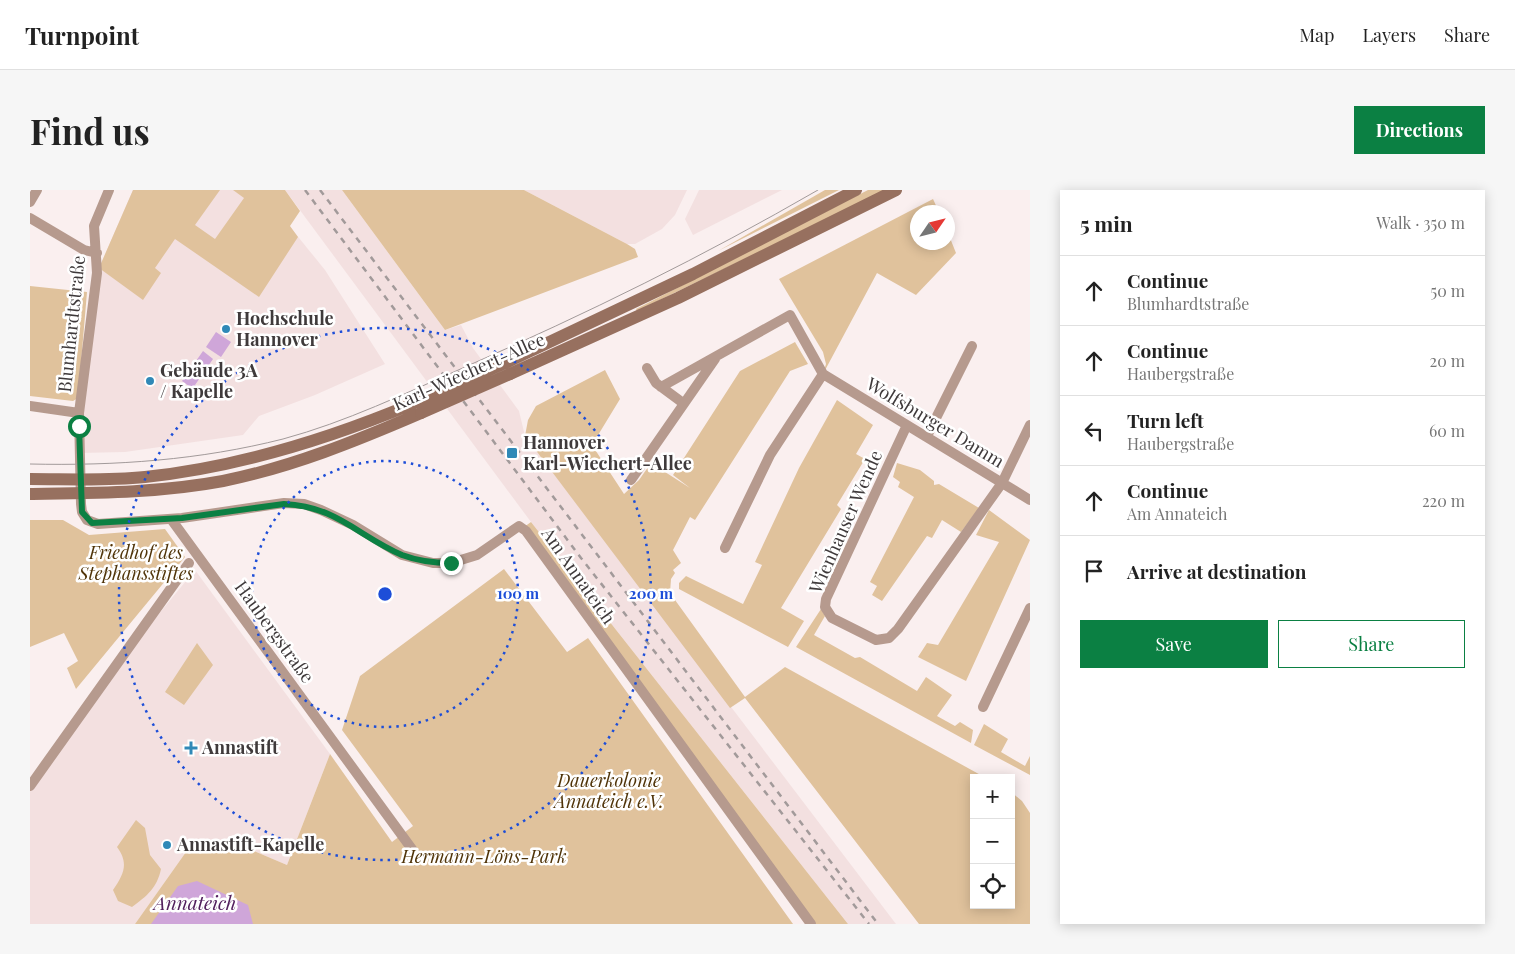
<!DOCTYPE html>
<html lang="en">
<head>
<meta charset="utf-8">
<style>
  body { margin:0; font-family:"Playfair Display",serif; background:#f6f6f6; color:#222 }
  .controls { position:absolute; right:15px; bottom:15px; display:grid; overflow:hidden; border-radius:0px; box-shadow:0 2px 12px #0003 }
  .controls button { width:45px; height:45px; display:grid; place-items:center; padding:0; border:0; border-bottom:1px solid #e0e0e0; background:#fff; color:#222; font:25px sans-serif }
  .compass { position:absolute; left:880px; top:15px; width:45px; height:45px; border-radius:50%; background:#fff; box-shadow:0 2px 12px #0003; rotate:55deg }
  .stop { position:absolute; width:15px; height:15px; margin:-11px; border:4px solid #0b8043; border-radius:50%; background:#fff }
  .stop.end { background:#0b8043; border-color:#fff; box-shadow:0 1px 5px #0008 }
  .list { margin:0; padding:0; list-style:none }
  h2 { display:flex; justify-content:space-between; align-items:center; height:65px; margin:0; padding:0 20px; font-size:21px }
  h2 small { font-size:16px; font-weight:400; color:#767676 }
  .list li { display:grid; grid-template-columns:32px 1fr auto; gap:15px; align-items:center; box-sizing:border-box; height:70px; padding:0 20px; border-top:1px solid #e0e0e0 }
  .list b { display:block; font-size:19px; white-space:nowrap }
  .list p { margin:0; font-size:16px; white-space:nowrap; color:#767676 }
  .list em { font-size:16px; font-style:normal; color:#767676 }
  .actions { display:flex; gap:10px; padding:15px 20px }
  .actions a { flex:1; padding:11px 0; border:1px solid #0b8043; border-radius:0px; text-align:center; font-size:18px; color:#0b8043 }
  .actions .main { background:#0b8043; color:#fff }
  .icon { flex:none; width:28px; height:28px; fill:none; stroke:currentColor; stroke-width:2; stroke-linecap:round; stroke-linejoin:round }
  .map { position:relative; flex:none; width:1000px; height:734px; overflow:hidden; border-radius:0px }
  header { display:flex; align-items:center; gap:30px; box-sizing:border-box; height:70px; padding:0 25px; background:#fff; border-bottom:1px solid #e0e0e0 }
  header strong { font-size:24px }
  nav { display:flex; gap:28px; margin-inline-start:auto; font-size:18px }
  .intro { display:flex; align-items:center; justify-content:space-between; box-sizing:border-box; height:120px; padding:0 30px }
  h1 { margin:0; font-size:35px }
  .button { padding:12px 22px; border-radius:0px; background:#0b8043; color:#fff; font-size:18px; font-weight:700 }
  main { display:flex; gap:30px; padding:0 30px }
  aside { flex:1; background:#fff; border-radius:0px; box-shadow:0 2px 12px #0003 }
  .map>svg:first-child { display:block }
  .built { fill:#f3e0e0 }
  .green { fill:#e0c29c }
  .water { fill:#cfa6d9 }
  .lines { fill:none; stroke-linecap:round; stroke-linejoin:round }
  .minor { stroke:#b69a8e; stroke-width:10 }
  .secondary { stroke:#97705f; stroke-width:12 }
  .tram { stroke:#a29a9a; stroke-width:1 }
  .rail { stroke:#a29a9a; stroke-width:2.5; stroke-dasharray:6 6; stroke-linecap:butt }
  .secondary-bridge { stroke:#97705f; stroke-width:12 }
  .route { stroke:#0b8043; stroke-width:6 }
  .ring { fill:none; stroke:#1d4ed8; stroke-width:2.5; stroke-dasharray:2.5 5 }
  .poi-dot { fill:#3089b7; stroke:#fff; stroke-width:2 }
  .labels { text-anchor:middle; stroke-width:5; stroke-linejoin:round; paint-order:stroke }
  .poi-label { font-size:18px; font-weight:bold; fill:#3f3a3b; stroke:#fff; text-anchor:start }
  .street-label { font-size:18px; fill:#3f3a3b; stroke:#fff }
  .park-label { font-size:18px; font-style:italic; fill:#503409; stroke:#fff }
  .water-label { font-size:19px; font-style:italic; fill:#52205d; stroke:#fff }
  .centre { fill:#1d4ed8; stroke:#fff; stroke-width:2.5 }
  .ring-label { font-size:15px; text-anchor:middle; font-weight:bold; fill:#1d4ed8; stroke:#fff; stroke-width:5; stroke-linejoin:round; paint-order:stroke }
</style>
</head>
<body>
<header>
<strong>Turnpoint</strong>
<nav><a>Map</a><a>Layers</a><a>Share</a></nav>
</header>
<div class="intro"><h1>Find us</h1><a class="button">Directions</a></div>
<main>
<div class="map">
<svg width="1000" height="734" viewBox="0 0 1000 734">
  <rect width="100%" height="100%" fill="#faefef"/>
  <path class="built" d="M 103,0 L 230,0 L 295,80 L 355,174 L 285,205 L 229,226 L 213,245 L 95,262 L 49,263 L 67,83 Z
    M 255,0 L 312,0 L 415,140 L 431,135 L 443,158 L 489,221 L 495,246 L 866,734 L 818,734 L 501,332 Z
    M 494,0 L 657,0 L 645,25 L 632,39 L 605,54 L 597,54 Z
    M 669,0 L 752,0 L 663,45 L 655,29 Z
    M 165,380 L 300,564 L 257,675 L 205,653 L 156,662 L 105,734 L 0,734 L 0,596 L 90,471 Z"/>
  <path class="green" d="M 103,0 L 190,0 L 165,35 L 185,49 L 214,8 L 203,0 L 255,0 L 270,21 L 260,36 L 268,47 L 229,107 L 145,49 L 125,78 L 131,83 L 113,110 L 69,78 Z
    M 312,0 L 494,0 L 597,54 L 605,59 L 608,67 L 415,140 Z
    M 795,0 L 809,0 L 688,61 Z
    M 838,0 L 857,0 L 607,121 L 606,119 Z
    M 903,9 L 909,22 L 888,22 L 888,52 L 918,52 L 918,43 L 926,63 L 886,105 L 847,83 L 793,184 L 796,174 L 793,162 L 749,89 Z
    M 0,96 L 57,102 L 48,208 L 43,211 L 0,206 Z
    M 765,152 L 778,174 L 760,181 L 665,330 L 660,327 L 643,360 L 651,373 L 643,380 L 645,383 L 641,389 L 640,403 L 715,507 L 755,477 L 956,588 L 944,588 L 944,715 L 981,715 L 981,602 L 992,611 L 1000,623 L 1000,734 L 889,734 L 715,508 L 700,518 L 495,246 L 498,230 L 506,216 L 575,180 L 590,209 L 562,255 L 594,304 L 609,290 L 621,273 L 660,298 L 643,285 L 710,181 Z
    M 807,210 L 843,235 L 826,264 L 835,269 L 807,315 L 811,319 L 751,418 L 774,431 L 758,457 L 649,399 L 649,393 L 656,386 L 713,414 L 732,375 L 725,372 L 769,278 Z
    M 867,273 L 890,280 L 904,291 L 904,295 L 909,294 L 949,318 L 931,342 L 912,330 L 902,348 L 897,346 L 852,411 L 842,405 L 847,396 L 840,392 L 884,307 L 868,297 L 870,292 L 863,287 Z
    M 959,320 L 1000,350 L 936,491 L 888,467 L 897,453 L 908,455 L 969,352 L 946,345 Z
    M 0,330 L 33,330 L 59,345 L 135,339 L 155,367 L 46,499 L 37,478 L 48,471 L 34,443 L 0,457 Z
    M 501,332 L 818,734 L 785,734 L 494,337 Z
    M 474,379 L 537,462 L 558,448 L 763,734 L 105,734 L 156,662 L 182,653 L 205,653 L 257,675 L 300,564 L 362,652 L 383,636 L 312,540 L 330,486 Z
    M 791,419 L 795,426 L 784,445 L 825,468 L 830,467 L 887,501 L 896,487 L 922,505 L 907,526 L 925,536 L 930,532 L 943,540 L 941,553 L 766,457 Z
    M 167,453 L 183,475 L 154,515 L 135,502 Z
    M 954,534 L 978,549 L 971,562 L 995,576 L 1000,566 L 1000,585 L 944,555 Z
    M 106,630 L 115,638 L 120,665 L 131,679 C 127,698 117,706 102,717 L 88,711 L 83,700 C 94,684 99,673 87,657 Z"/>
  <path class="water" d="M 186,142 L 201,152 L 191,167 L 176,157 Z
    M 173,161 L 183,169 L 165,195 L 169,198 L 167,202 L 152,191 Z
    M 167,691 L 218,715 L 223,734 L 121,734 L 148,696 Z"/>
  <g class="lines">
    <path class="minor" d="M 79,0 L 64,36 L 67,83 L 49,223 L 51,314 L 52,322 L 57,330 L 68,334 L 152,328 L 254,313 L 274,314 L 291,320 L 323,335 L 372,365 L 403,373 L 421,373 L 447,365 L 489,336 L 496,341 L 781,734
      M 0,12 L 7,0
      M 0,28 L 54,60 L 67,63
      M 617,178 L 626,193 L 653,213
      M 793,184 L 1000,310
      M 631,197 L 760,125 L 793,184
      M 0,216 L 49,223
      M 877,235 L 796,409 L 795,417 L 802,428 L 846,450 L 859,448 L 868,439 L 972,293 L 1000,235
      M 897,246 L 942,156
      M 601,290 L 685,169
      M 141,329 L 387,666
      M 695,358 L 740,265 L 793,184
      M 953,517 L 1000,418
      M 0,596 L 159,373"/>
    <path class="secondary" d="M 475,173 L 663,84 L 826,0
      M 480,184 L 648,108 L 866,0
      M 0,289 C 38,289 77,291 115,287 C 209,277 296,250 382,214
      M 0,304 C 65,303 129,303 193,291 C 262,277 326,251 391,223"/>
    <path class="tram" d="M 0,274 C 86,276 170,270 253,249 C 316,232 376,203 435,177 C 556,124 674,66 788,0"/>
    <path class="rail" d="M 275,0 L 551,368 L 839,734
      M 290,0 L 848,734"/>
    <path class="secondary-bridge" d="M 382,214 L 475,173
      M 391,223 L 480,184"/>
  </g>
  <g class="lines">
    <path class="route" d="M 49,236 L 52,322 L 62,333 L 152,328 L 254,314 C 306,316 328,346 372,365 C 388,371 404,373 421,373"/>
  </g>
  <g class="ring">
    <circle cx="355" cy="404" r="133"/>
    <circle cx="355" cy="404" r="266"/>
  </g>
  <g class="poi-dot">
    <circle cx="196" cy="139" r="5"/>
    <circle cx="120" cy="191" r="5"/>
    <rect x="476" y="257" width="12" height="12" rx="2.5"/>
    <path d="M158.5 550.5h5v5h5v5h-5v5h-5v-5h-5v-5h5z"/>
    <circle cx="137" cy="655" r="5"/>
  </g>
  <g class="labels">
    <g class="poi-label">
      <text x="206" y="135">Hochschule<tspan x="206" dy="21">Hannover</tspan></text>
      <text x="130" y="187">Gebäude 3A<tspan x="130" dy="21">/ Kapelle</tspan></text>
      <text x="493" y="259">Hannover<tspan x="493" dy="21">Karl-Wiechert-Allee</tspan></text>
      <text x="172" y="564">Annastift</text>
      <text x="147" y="661">Annastift-Kapelle</text>
    </g>
    <g class="street-label">
      <text transform="translate(42 134) rotate(-84)" y="6">Blumhardtstraße</text>
      <text transform="translate(439 182) rotate(-24)" y="6">Karl-Wiechert-Allee</text>
      <text transform="translate(905 233) rotate(31)" y="6">Wolfsburger Damm</text>
      <text transform="translate(816 332) rotate(-66)" y="6">Wienhauser Wende</text>
      <text transform="translate(548 386) rotate(55)" y="6">Am Annateich</text>
      <text transform="translate(244 442) rotate(54)" y="6">Haubergstraße</text>
    </g>
    <g class="park-label">
      <text x="106" y="369">Friedhof des<tspan x="106" dy="21">Stephansstiftes</tspan></text>
      <text x="579" y="597">Dauerkolonie<tspan x="579" dy="21">Annateich e.V.</tspan></text>
      <text x="454" y="673">Hermann-Löns-Park</text>
    </g>
    <g class="water-label">
      <text x="165" y="720">Annateich</text>
    </g>
  </g>
  <circle cx="355" cy="404" r="8" class="centre"/>
  <g class="ring-label">
    <text x="488" y="409">100 m</text>
    <text x="621" y="409">200 m</text>
  </g>
</svg>
<div class="controls">
<button>+</button>
<button>−</button>
<button><svg class="icon" aria-label="locate" viewBox="0 0 24 24"><circle cx="12" cy="12" r="6"/><path d="M12 2v4M12 18v4M2 12h4M18 12h4"/></svg></button>
</div>
<svg class="compass" viewBox="-18 -18 36 36"><path d="M0-13l5 13h-10z" fill="#e53935"/><path d="M0 13l5-13h-10z" fill="#767676"/></svg>
<div class="stop" style="left:49px;top:236px"></div>
<div class="stop end" style="left:421px;top:373px"></div>
</div>
<aside>
<h2>5 min<small>Walk · 350 m</small></h2>
<ul class="list">
<li><svg class="icon" aria-label="ahead" viewBox="0 0 24 24"><path d="M12 20V5M6 11l6-6 6 6"/></svg><div><b>Continue</b><p>Blumhardtstraße</p></div><em>50 m</em></li>
<li><svg class="icon" aria-label="ahead" viewBox="0 0 24 24"><path d="M12 20V5M6 11l6-6 6 6"/></svg><div><b>Continue</b><p>Haubergstraße</p></div><em>20 m</em></li>
<li><svg class="icon" aria-label="left" viewBox="0 0 24 24"><path d="M17 20v-9H6M10 6l-5 5 5 5"/></svg><div><b>Turn left</b><p>Haubergstraße</p></div><em>60 m</em></li>
<li><svg class="icon" aria-label="ahead" viewBox="0 0 24 24"><path d="M12 20V5M6 11l6-6 6 6"/></svg><div><b>Continue</b><p>Am Annateich</p></div><em>220 m</em></li>
<li><svg class="icon" aria-label="arrive" viewBox="0 0 24 24"><path d="M6 21V4h12l-3 4 3 4H6"/></svg><div><b>Arrive at destination</b></div></li>
</ul>
<div class="actions"><a class="main">Save</a><a>Share</a></div>
</aside>
</main>
</body>
</html>
